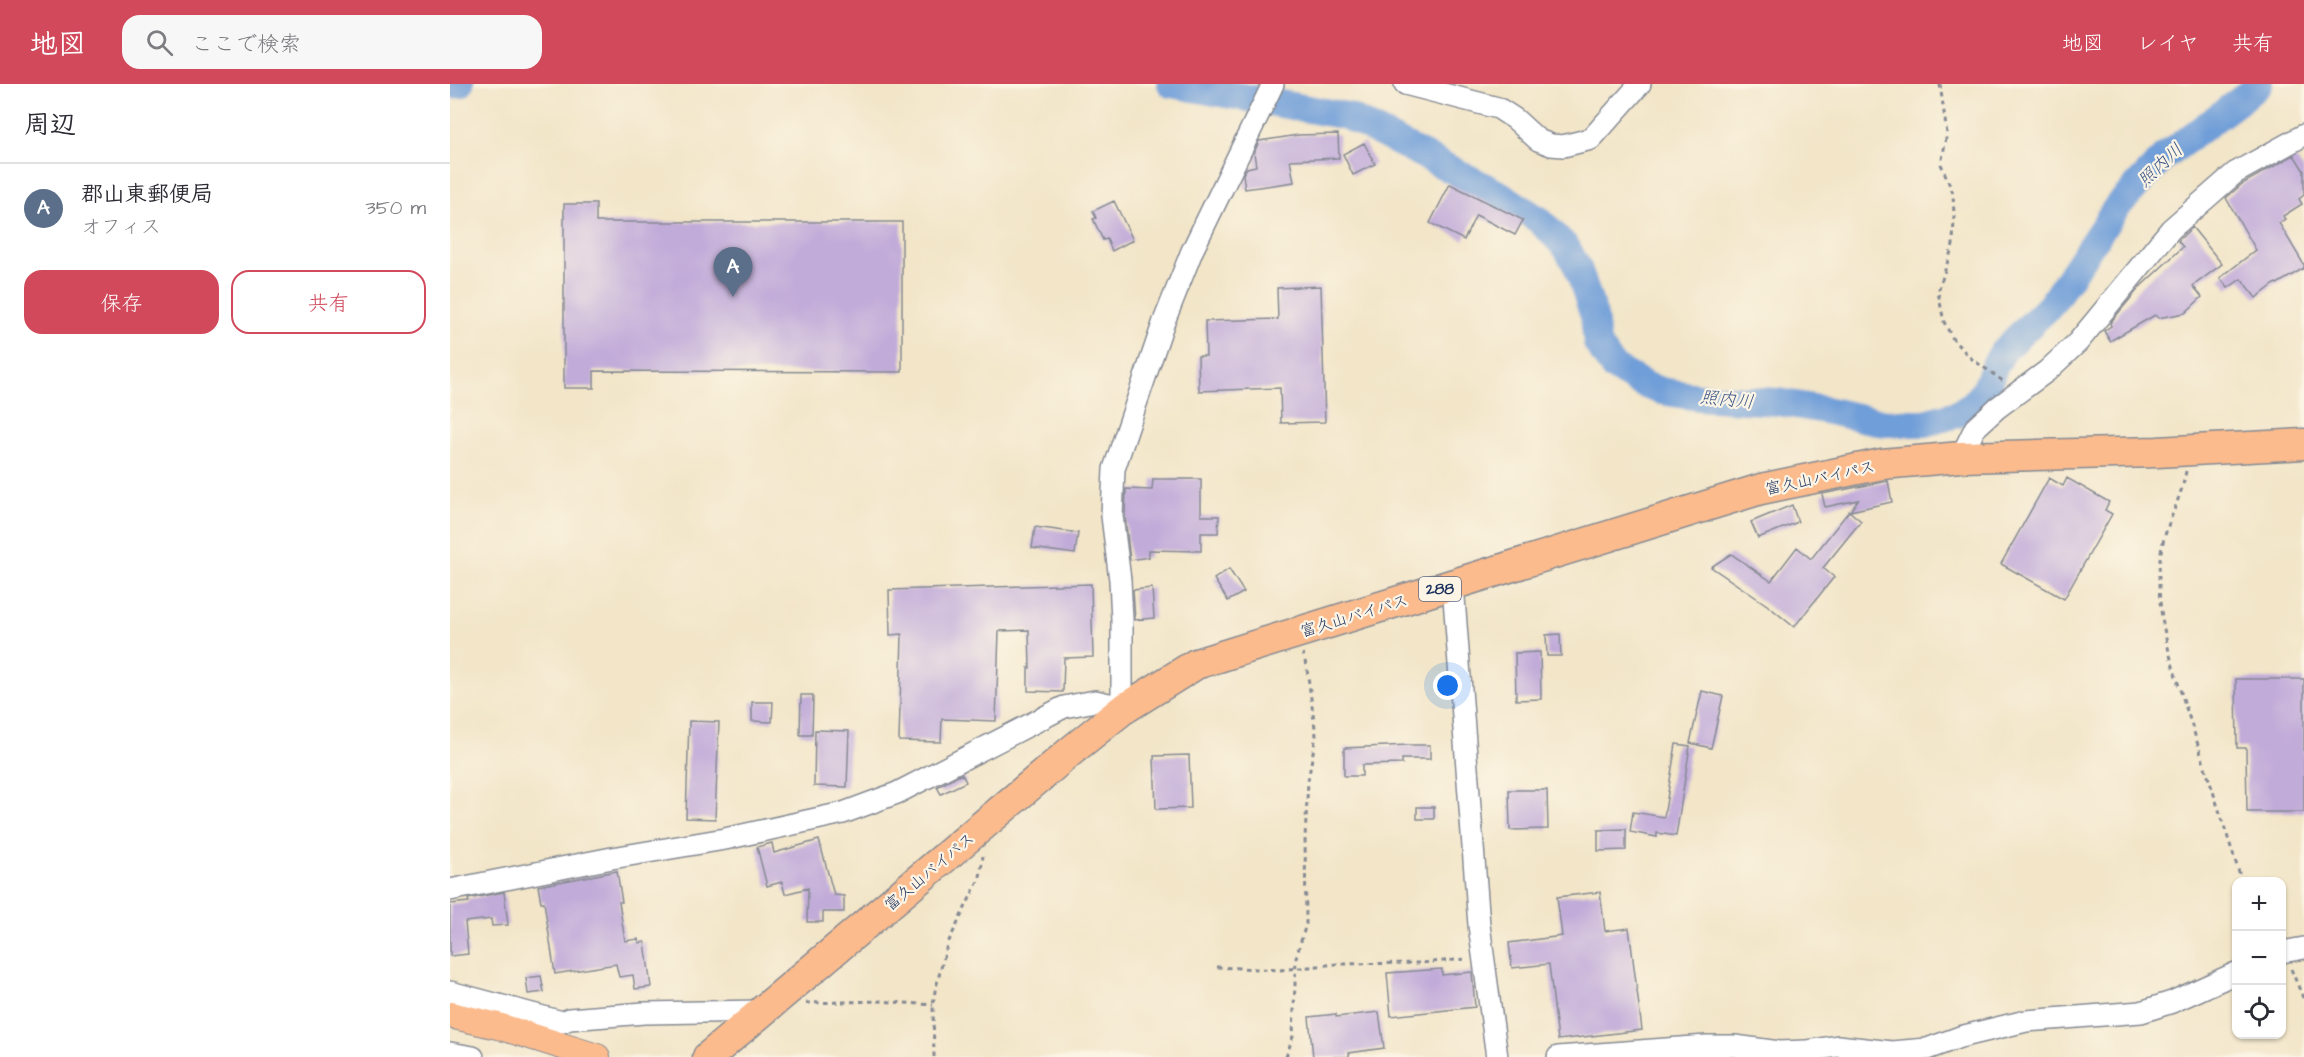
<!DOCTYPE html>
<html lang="ja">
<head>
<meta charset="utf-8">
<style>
  body { margin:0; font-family:"Architects Daughter","Klee One",sans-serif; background:#f7f7f7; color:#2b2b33 }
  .controls { position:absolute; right:18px; bottom:18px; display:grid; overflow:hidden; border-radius:12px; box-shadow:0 2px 4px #0004 }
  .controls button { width:54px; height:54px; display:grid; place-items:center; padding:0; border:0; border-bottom:2px solid #e1e1e2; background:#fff; color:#2b2b33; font:30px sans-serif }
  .you { position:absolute; left:998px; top:602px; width:21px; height:21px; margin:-15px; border:4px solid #fff; border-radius:50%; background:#1a73e8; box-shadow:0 0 0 9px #1a73e833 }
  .badge { display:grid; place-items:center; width:39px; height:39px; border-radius:50%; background:#d1495b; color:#fff; font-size:20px; font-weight:700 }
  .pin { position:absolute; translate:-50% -50px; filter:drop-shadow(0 2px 3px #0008) }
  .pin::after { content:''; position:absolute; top:32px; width:21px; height:18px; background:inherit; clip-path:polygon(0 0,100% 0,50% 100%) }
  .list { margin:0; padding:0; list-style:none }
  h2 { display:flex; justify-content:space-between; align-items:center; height:78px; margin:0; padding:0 24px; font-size:26px }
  h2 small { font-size:20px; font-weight:400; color:#7c7c81 }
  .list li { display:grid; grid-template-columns:39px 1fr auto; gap:18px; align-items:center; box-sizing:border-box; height:90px; padding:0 24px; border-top:2px solid #e1e1e2 }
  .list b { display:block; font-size:22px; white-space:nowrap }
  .list p { margin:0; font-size:20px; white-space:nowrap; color:#7c7c81 }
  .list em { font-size:20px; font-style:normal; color:#7c7c81 }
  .actions { display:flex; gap:12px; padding:18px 24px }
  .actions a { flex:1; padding:14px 0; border:2px solid #d1495b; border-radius:18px; text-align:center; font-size:21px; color:#d1495b }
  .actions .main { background:#d1495b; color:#fff }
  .icon { flex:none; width:33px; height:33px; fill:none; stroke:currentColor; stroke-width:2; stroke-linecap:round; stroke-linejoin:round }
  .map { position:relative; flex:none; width:1854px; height:973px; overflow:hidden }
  header { display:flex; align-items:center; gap:36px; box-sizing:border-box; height:84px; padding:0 30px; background:#d1495b; color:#fff }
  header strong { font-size:28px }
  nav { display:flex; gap:33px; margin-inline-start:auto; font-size:21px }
  .search { width:420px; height:54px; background:#f7f7f7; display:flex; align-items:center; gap:15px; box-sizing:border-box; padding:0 21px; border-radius:18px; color:#7c7c81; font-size:22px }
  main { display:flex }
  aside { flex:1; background:#fff }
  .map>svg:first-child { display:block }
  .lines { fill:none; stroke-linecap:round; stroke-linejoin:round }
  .river { stroke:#709ed8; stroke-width:28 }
  .building { fill:#c1abd9 }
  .minor-casing { stroke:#868a93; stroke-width:24 }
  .major-casing { stroke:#868a93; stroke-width:28 }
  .highway-casing { stroke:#868a93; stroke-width:33 }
  .path { stroke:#868a93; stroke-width:3; stroke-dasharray:4.5 4.5; stroke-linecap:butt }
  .minor { stroke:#fff; stroke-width:21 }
  .major { stroke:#fbbb8d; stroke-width:26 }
  .highway { stroke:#fbbb8d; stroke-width:30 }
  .labels { text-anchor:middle; stroke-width:4.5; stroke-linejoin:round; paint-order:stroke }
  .shield { fill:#fcf5e5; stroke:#5e6a86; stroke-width:1.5 }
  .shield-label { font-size:15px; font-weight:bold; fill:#1b2f5e }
  .street-label { font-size:16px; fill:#1b2f5e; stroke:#fcf5e5 }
  .water-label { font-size:18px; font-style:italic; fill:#395689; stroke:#fcf5e5 }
</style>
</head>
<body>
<header>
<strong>地図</strong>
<div class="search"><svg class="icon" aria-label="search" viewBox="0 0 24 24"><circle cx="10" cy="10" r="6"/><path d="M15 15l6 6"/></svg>ここで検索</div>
<nav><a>地図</a><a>レイヤ</a><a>共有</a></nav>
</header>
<main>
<aside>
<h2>周辺<small></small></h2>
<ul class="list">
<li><span class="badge" style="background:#5c6f8a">A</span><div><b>郡山東郵便局</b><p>オフィス</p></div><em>350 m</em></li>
</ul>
<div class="actions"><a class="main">保存</a><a>共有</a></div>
</aside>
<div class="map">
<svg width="1854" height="973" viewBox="0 0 1854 973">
  <rect width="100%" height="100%" fill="#fcf5e5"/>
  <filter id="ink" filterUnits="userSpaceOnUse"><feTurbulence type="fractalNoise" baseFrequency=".0167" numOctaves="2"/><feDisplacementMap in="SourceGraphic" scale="12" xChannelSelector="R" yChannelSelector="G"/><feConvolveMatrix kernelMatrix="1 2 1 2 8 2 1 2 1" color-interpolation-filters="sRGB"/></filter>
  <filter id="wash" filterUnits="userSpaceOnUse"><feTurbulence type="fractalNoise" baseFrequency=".008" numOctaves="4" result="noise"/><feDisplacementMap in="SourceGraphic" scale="24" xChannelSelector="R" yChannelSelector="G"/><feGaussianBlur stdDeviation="1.35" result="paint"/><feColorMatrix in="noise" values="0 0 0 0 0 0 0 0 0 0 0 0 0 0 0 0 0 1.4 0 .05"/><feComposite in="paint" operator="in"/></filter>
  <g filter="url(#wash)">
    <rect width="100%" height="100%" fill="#f2e5c8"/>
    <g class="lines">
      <path class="river" d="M 721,0 L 897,32 L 1051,111 L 1089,136 L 1116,163 L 1128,184 L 1144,232 L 1147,259 L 1163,283 L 1195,301 L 1211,307 L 1248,313 L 1328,318 L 1375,326 L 1434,339 L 1475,339 L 1507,330 L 1523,320 L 1536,304 L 1545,281 L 1554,266 L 1600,222 L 1666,124 L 1714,73 L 1793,14 L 1809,0
        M 0,1 L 10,0"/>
    </g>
    <g id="blocks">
      <path class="building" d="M 888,50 L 889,74 L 840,76 L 844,98 L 795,105 L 793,90 L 797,84 L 806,82 L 804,69 L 809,57 L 848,51 Z
        M 914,59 L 925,80 L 903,91 L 893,70 Z
        M 1844,71 L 1854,87 L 1854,111 L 1849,115 L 1852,120 L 1833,132 L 1835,135 L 1829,139 L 1854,181 L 1854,184 L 1827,200 L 1826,199 L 1806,214 L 1791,195 L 1778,204 L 1770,194 L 1806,166 L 1776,114 L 1792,100 Z
        M 1000,100 L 1073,136 L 1065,151 L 1026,131 L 1014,156 L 980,139 Z
        M 664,117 L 683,156 L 662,167 L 657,155 L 653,156 L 643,135 L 646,134 L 643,127 Z
        M 114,120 L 146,120 L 146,138 L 452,138 L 452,288 L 144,287 L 144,304 L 114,304 Z
        M 1742,143 L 1772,180 L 1743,202 L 1752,213 L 1735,229 L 1708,234 L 1705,231 L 1660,257 L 1654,247 L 1661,242 L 1660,239 L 1690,203 L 1733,163 L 1728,157 Z
        M 871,202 L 875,338 L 831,339 L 830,304 L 749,307 L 748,272 L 756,272 L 755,237 L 828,235 L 827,204 Z
        M 1599,394 L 1613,402 L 1617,394 L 1659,418 L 1655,426 L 1662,430 L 1614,515 L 1551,480 Z
        M 703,395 L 751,395 L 751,432 L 769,432 L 768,449 L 751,449 L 751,467 L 699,466 L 699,473 L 680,476 L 675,431 L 676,405 L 702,406 Z
        M 1438,397 L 1442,418 L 1400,427 L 1408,416 L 1375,423 L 1372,410 Z
        M 1342,421 L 1348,438 L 1308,454 L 1301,438 Z
        M 1399,427 L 1411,437 L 1373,484 L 1384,493 L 1344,543 L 1317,521 L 1261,483 L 1281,470 L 1321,497 L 1347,463 L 1361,475 Z
        M 585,443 L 628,449 L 625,470 L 582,464 Z
        M 779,485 L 794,508 L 778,517 L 764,495 Z
        M 641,500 L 643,573 L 614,574 L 613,608 L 578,607 L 578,584 L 580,584 L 579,546 L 549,547 L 546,637 L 492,635 L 491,658 L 449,657 L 452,550 L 440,551 L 439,506 Z
        M 702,504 L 704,534 L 685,536 L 683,506 Z
        M 1110,550 L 1111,572 L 1097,572 L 1096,551 Z
        M 1090,568 L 1091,615 L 1066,616 L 1065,569 Z
        M 1786,595 L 1854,595 L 1854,728 L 1797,728 L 1796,664 L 1787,664 Z
        M 1252,607 L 1273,612 L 1261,664 L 1240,659 Z
        M 351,611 L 363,611 L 362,651 L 350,651 Z
        M 302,618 L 323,618 L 322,638 L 302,637 Z
        M 239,637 L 269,638 L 265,735 L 236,734 Z
        M 365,646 L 399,647 L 397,703 L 364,702 Z
        M 1226,660 L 1240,662 L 1226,752 L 1207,749 L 1207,753 L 1180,748 L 1183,728 L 1214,733 Z
        M 959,661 L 980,661 L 980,675 L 952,675 L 952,680 L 912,681 L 912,692 L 894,692 L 894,664 Z
        M 739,671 L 741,724 L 706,725 L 704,672 Z
        M 512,690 L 516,698 L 491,710 L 487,703 Z
        M 1059,706 L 1097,706 L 1098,745 L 1060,746 Z
        M 967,723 L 984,723 L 984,735 L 967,735 Z
        M 1176,745 L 1176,766 L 1148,767 L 1148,746 Z
        M 369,756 L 384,811 L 394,812 L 394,828 L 373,828 L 373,838 L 357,838 L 358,804 L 335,810 L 332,798 L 317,802 L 307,763 L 322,759 L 324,769 Z
        M 167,787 L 172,818 L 169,818 L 175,857 L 188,855 L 189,859 L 195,858 L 201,903 L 185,905 L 183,891 L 169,893 L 166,880 L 105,890 L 94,818 L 91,818 L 88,802 Z
        M 54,808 L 58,841 L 42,842 L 41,835 L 15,838 L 18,870 L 0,872 L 0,820 L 19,818 L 18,815 Z
        M 1150,808 L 1155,847 L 1179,844 L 1192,946 L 1108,956 L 1099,880 L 1062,884 L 1059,859 L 1112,852 L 1107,813 Z
        M 992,885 L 992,891 L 1022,888 L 1025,923 L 941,932 L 937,889 Z
        M 91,892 L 94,908 L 78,910 L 76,894 Z
        M 929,928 L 934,964 L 899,969 L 899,973 L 863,973 L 859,933 L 886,930 L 886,933 Z"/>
    </g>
  </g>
  <g filter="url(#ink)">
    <use href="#blocks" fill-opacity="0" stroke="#868a93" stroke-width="1.5"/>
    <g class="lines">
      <defs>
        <path id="minor" d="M 955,0 L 1048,24 L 1065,35 L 1088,56 L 1101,61 L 1113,62 L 1141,55 L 1190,0
          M 1511,373 L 1525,344 L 1547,324 L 1597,287 L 1628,258 L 1721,145 L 1785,89 L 1854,51
          M 1003,501 L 1029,841 L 1047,973
          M 0,806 L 162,774 L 275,755 L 393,729 L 447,709 L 614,623 L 645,617 L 659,620 L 672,626 L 672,536 L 670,496 L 662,432 L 664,385 L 713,240 L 742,167 L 823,0
          M 1832,868 L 1854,864
          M 0,908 L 112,938 L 119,935 L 194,929 L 313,927
          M 0,969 L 23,973
          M 1108,973 L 1257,962 L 1285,962 L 1329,968 L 1357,967 L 1388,962 L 1442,968 L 1477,965 L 1510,953 L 1576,937 L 1691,928 L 1722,918 L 1786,889"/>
        <path id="major" d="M 0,931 L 48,942 L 147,973"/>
        <path id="highway" d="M 258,973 L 621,667 L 672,626 L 746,580 L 1311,405 L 1432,380 L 1511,373 L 1707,368 L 1854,360"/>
      </defs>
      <use href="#minor" class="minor-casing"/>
      <use href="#major" class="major-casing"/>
      <use href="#highway" class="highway-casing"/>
      <path class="path" d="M 1490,0 L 1497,50 L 1491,80 L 1503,109 L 1504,132 L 1503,161 L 1488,208 L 1494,238 L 1504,257 L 1522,275 L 1553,297
        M 1736,387 C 1731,417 1713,444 1710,475 C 1704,533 1725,590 1743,645 C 1759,696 1776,747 1792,798
        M 767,883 L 830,886 L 887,880 L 971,879 L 1016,875
        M 1841,885 L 1854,916
        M 356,919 L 429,917 L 483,921
        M 484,973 L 483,921 L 485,907 L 497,861 L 530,793 L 533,772
        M 836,973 L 843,952 L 846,874 L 856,840 L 855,754 L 858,697 L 866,651 L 857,585 L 853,569"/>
      <use href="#minor" class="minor"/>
      <use href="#major" class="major"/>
      <use href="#highway" class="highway"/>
    </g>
  </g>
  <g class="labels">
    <rect class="shield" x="969" y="493" width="42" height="24" rx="4.5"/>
    <g class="shield-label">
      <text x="990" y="510">288</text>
    </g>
    <g class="street-label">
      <text transform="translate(1370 393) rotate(-12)" y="6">富久山バイパス</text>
      <text transform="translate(904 531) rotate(-17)" y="6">富久山バイパス</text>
      <text transform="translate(479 787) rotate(-40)" y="6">富久山バイパス</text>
    </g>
    <g class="water-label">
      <text transform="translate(1710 81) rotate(-43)" y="6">照内川</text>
      <text transform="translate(1277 315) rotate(6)" y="6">照内川</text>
    </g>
  </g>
</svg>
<div class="controls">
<button>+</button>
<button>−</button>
<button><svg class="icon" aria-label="locate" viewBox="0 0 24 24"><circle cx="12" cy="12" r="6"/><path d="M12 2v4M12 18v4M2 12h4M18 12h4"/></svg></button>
</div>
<div class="you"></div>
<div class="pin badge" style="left:283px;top:213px;background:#5c6f8a">A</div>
</div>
</main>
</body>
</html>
